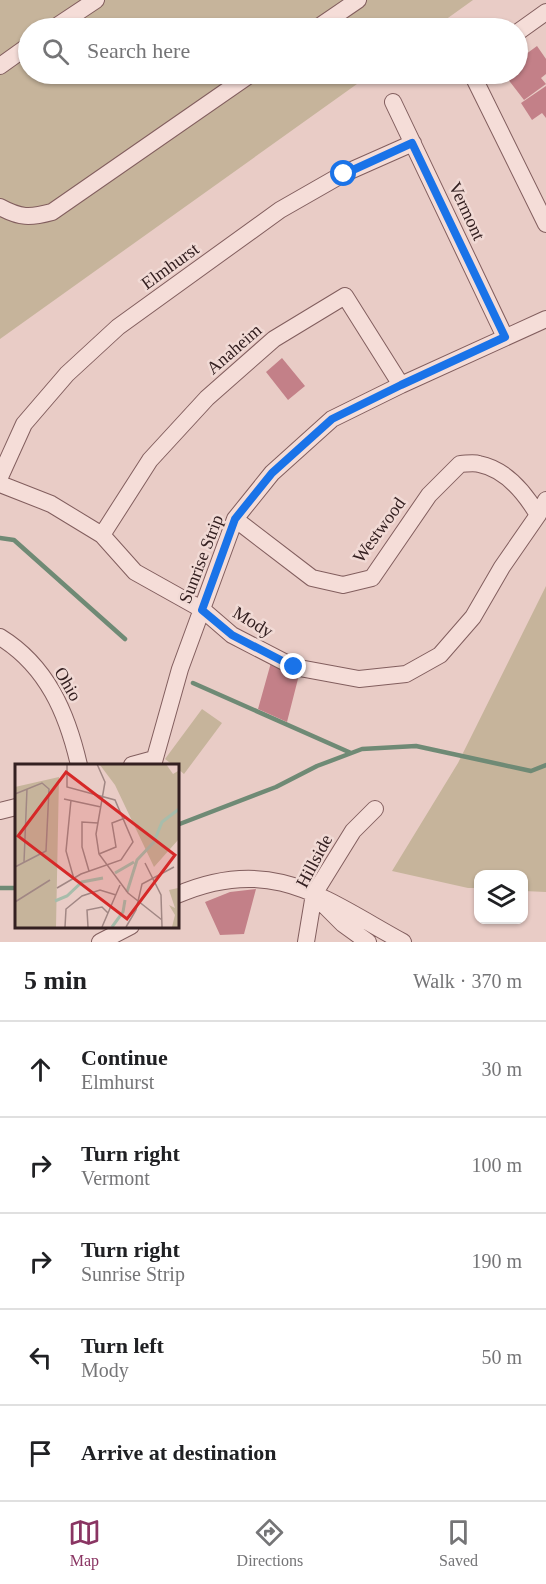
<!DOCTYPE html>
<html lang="en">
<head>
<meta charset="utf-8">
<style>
  body { margin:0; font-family:Georgia,serif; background:#f2f2f2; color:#202124 }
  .controls { position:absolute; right:18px; bottom:18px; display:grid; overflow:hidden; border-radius:12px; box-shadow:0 2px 4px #0004 }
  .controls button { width:54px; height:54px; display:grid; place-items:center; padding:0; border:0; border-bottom:2px solid #e0e0e0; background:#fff; color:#202124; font:30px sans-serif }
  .stop { position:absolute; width:18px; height:18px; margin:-14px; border:4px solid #1a73e8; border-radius:50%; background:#fff }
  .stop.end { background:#1a73e8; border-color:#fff; box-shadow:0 2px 6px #0008 }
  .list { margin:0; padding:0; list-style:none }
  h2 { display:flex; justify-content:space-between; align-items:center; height:78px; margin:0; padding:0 24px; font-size:26px }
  h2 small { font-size:20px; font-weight:400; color:#757577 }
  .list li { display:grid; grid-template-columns:39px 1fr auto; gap:18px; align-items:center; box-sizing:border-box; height:96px; padding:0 24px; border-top:2px solid #e0e0e0 }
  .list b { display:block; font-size:22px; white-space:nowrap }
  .list p { margin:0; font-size:20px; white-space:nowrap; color:#757577 }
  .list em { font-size:20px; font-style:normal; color:#757577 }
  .icon { flex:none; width:33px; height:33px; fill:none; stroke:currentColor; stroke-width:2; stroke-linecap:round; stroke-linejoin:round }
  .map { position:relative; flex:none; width:546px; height:942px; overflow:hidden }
  .search { position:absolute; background:#fff; box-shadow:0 2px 4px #0004; left:18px; right:18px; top:18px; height:66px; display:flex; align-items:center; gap:15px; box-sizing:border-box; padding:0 21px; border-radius:33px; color:#757577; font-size:22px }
  .sheet { height:558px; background:#fff }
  nav { display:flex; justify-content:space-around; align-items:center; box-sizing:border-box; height:84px; border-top:2px solid #e0e0e0; background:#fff; font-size:16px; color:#757577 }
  nav a { display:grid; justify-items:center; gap:3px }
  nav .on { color:#8a3563 }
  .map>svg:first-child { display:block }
  .green { fill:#c6b49b }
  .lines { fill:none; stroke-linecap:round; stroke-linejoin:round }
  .stream { stroke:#6f8a75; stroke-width:4.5 }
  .building { fill:#c38088 }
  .street-casing { stroke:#825e5e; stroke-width:18 }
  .street { stroke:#f5ddd8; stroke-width:16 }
  .route { stroke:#1a73e8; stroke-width:8 }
  .labels { text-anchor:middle; stroke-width:5; stroke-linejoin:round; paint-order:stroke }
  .street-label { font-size:18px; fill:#342021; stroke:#f1dad5 }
  .inset-river { fill:none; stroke:#a7bdab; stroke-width:3 }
  .inset-road { fill:none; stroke:#a18784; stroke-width:1.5 }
  .view { fill:#d62828; fill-opacity:0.15; stroke:#d62828; stroke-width:3 }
  .inset-edge { fill:none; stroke:#342021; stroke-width:3 }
</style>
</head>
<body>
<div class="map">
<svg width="546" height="942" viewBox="0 0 546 942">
  <rect width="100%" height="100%" fill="#e9ccc6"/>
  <path class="green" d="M 0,0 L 473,0 L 434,28 L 28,28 L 28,74 L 371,74 L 0,339 Z
    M 546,586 L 546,892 L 524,891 L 524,874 L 478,874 L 478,888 L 468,888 L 392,871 L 458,763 Z
    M 202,709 L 222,723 L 184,774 L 177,768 L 177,765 L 173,765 L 165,759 Z"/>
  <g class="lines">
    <path class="stream" d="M 0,538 L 14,540 L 125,639
      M 193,683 L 351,753
      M 177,825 L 276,787 L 317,766 L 362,749 L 416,746 L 531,771 L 546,765
      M 0,888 L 16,888"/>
  </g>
  <path class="building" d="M 537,46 L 546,59 L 546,74 L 541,78 L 546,84 L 524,100 L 504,74 L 518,74 L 518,60 Z
    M 546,86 L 546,118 L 542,113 L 532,120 L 521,103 Z
    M 282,358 L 305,386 L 288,400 L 266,372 Z
    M 272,659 L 300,671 L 287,722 L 258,709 Z
    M 256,889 L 244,934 L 220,935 L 205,902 L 230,892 Z"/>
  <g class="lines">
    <defs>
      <path id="street" d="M 54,28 L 96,0
        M 317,28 L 358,0
        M 518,32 L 546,12
        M 0,66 L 28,46
        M 472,74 L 546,224
        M 393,102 L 505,337
        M 0,207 C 20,218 30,218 52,212 L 251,74
        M 0,477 L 24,424 L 67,374 L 118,327 L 280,210 L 343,174 L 413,143
        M 0,484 L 51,504 L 102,535 L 135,572 L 203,610 L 232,635 L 294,667 L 359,679 L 406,674 L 440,655 L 473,617 L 502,567 L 538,515 L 546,500
        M 235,519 L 312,578 L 343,585 L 372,578 L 429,495 L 460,464 C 466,464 473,462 479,464 C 505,469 525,493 538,515
        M 102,535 L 150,460 L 207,398 L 274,339 L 345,296 L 401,385
        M 0,637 C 47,666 67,713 79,765
        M 132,765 L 154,759
        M 153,765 L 180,669 L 235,519 L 272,473 L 332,419 L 401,385 L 546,319
        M 0,811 L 16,807
        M 177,895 C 271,854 323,898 403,942
        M 321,902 L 343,924 L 368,942
        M 100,942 L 131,926
        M 306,942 L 314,894 L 353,831 L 375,809"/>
    </defs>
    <use href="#street" class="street-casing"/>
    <use href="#street" class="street"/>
  </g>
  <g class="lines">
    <path class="route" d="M 294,667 L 232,635 L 202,610 L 235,519 L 272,473 L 332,419 L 401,385 L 505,337 L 412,143 L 344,174"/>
  </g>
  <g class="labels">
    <g class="street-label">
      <text transform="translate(467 211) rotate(65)" y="6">Vermont</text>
      <text transform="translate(170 266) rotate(-36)" y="6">Elmhurst</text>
      <text transform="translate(234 349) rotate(-41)" y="6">Anaheim</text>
      <text transform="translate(379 530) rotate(-54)" y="6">Westwood</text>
      <text transform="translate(201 559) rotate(-69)" y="6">Sunrise Strip</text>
      <text transform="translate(253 622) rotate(31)" y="6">Mody</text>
      <text transform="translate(68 684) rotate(60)" y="6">Ohio</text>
      <text transform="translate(314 861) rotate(-62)" y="6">Hillside</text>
    </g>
  </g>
  <g transform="translate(15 764)">
    <rect width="164" height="164" fill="#e9ccc6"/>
    <path d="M 151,0 L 158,10 L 163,7 L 163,76 L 139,103 L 100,21 L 85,1 ZM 44,13 L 41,163 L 0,163 L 0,23 ZM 163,124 L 163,163 L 157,163 L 160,151 L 154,141 L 160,144 L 154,126 Z" fill="#c6b49b"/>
    <path class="inset-river" d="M 100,109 L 119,98M 112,128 L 122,96 L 139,78 L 147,58 L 164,45M 40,137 L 52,132 L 67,118 L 88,114M 97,163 L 108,148 L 110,136"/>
    <path class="inset-road" d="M 82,0 L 90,18 L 81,70 L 84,90 L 113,129 L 147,156M 0,30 L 27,19 L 34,25 L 31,87 L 0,103M 49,35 L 86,43M 56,36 L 51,87 L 59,115M 84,90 L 101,83 L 97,59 L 110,54M 9,98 L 12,25M 130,99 L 146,131 L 147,163M 74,107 L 67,83 L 67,58 L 83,59M 42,124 L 66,110 L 106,96 L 118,78 L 100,36 L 52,23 L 52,0M 0,138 L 35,116M 50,163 L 51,145 L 67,132 L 85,126 L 101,131M 73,163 L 72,146 L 87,143 L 93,149M 87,163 L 105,121M 111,163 L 121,146 L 127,120 L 159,103"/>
    <path class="view" d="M 51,8 L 160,91 L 112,155 L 3,72 Z"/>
    <rect width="164" height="164" class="inset-edge"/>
  </g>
</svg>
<div class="controls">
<button><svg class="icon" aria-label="layers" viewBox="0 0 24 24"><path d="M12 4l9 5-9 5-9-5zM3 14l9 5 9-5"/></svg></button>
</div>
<div class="stop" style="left:344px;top:174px"></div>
<div class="stop end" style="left:294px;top:667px"></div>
<div class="search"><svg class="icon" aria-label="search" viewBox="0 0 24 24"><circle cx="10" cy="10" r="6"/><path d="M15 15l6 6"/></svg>Search here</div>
</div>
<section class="sheet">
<h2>5 min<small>Walk · 370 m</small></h2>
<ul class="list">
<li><svg class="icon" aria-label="ahead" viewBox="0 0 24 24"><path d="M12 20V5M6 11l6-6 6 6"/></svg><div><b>Continue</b><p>Elmhurst</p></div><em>30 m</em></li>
<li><svg class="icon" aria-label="right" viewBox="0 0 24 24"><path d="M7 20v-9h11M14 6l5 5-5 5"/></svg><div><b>Turn right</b><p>Vermont</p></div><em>100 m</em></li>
<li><svg class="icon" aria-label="right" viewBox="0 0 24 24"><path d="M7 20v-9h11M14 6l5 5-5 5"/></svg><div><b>Turn right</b><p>Sunrise Strip</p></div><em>190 m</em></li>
<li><svg class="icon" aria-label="left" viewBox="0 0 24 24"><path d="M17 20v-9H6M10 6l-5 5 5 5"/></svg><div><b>Turn left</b><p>Mody</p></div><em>50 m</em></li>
<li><svg class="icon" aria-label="arrive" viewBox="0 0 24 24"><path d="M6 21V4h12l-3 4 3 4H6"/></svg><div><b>Arrive at destination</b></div></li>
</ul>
</section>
<nav>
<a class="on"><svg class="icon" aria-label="map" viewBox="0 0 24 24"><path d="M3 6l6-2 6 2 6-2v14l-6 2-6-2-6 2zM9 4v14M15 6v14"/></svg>Map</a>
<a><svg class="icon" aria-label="directions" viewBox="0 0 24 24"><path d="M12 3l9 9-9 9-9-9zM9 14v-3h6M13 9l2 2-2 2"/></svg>Directions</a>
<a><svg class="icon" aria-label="saved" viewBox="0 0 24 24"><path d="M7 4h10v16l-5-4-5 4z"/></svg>Saved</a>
</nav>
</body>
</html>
